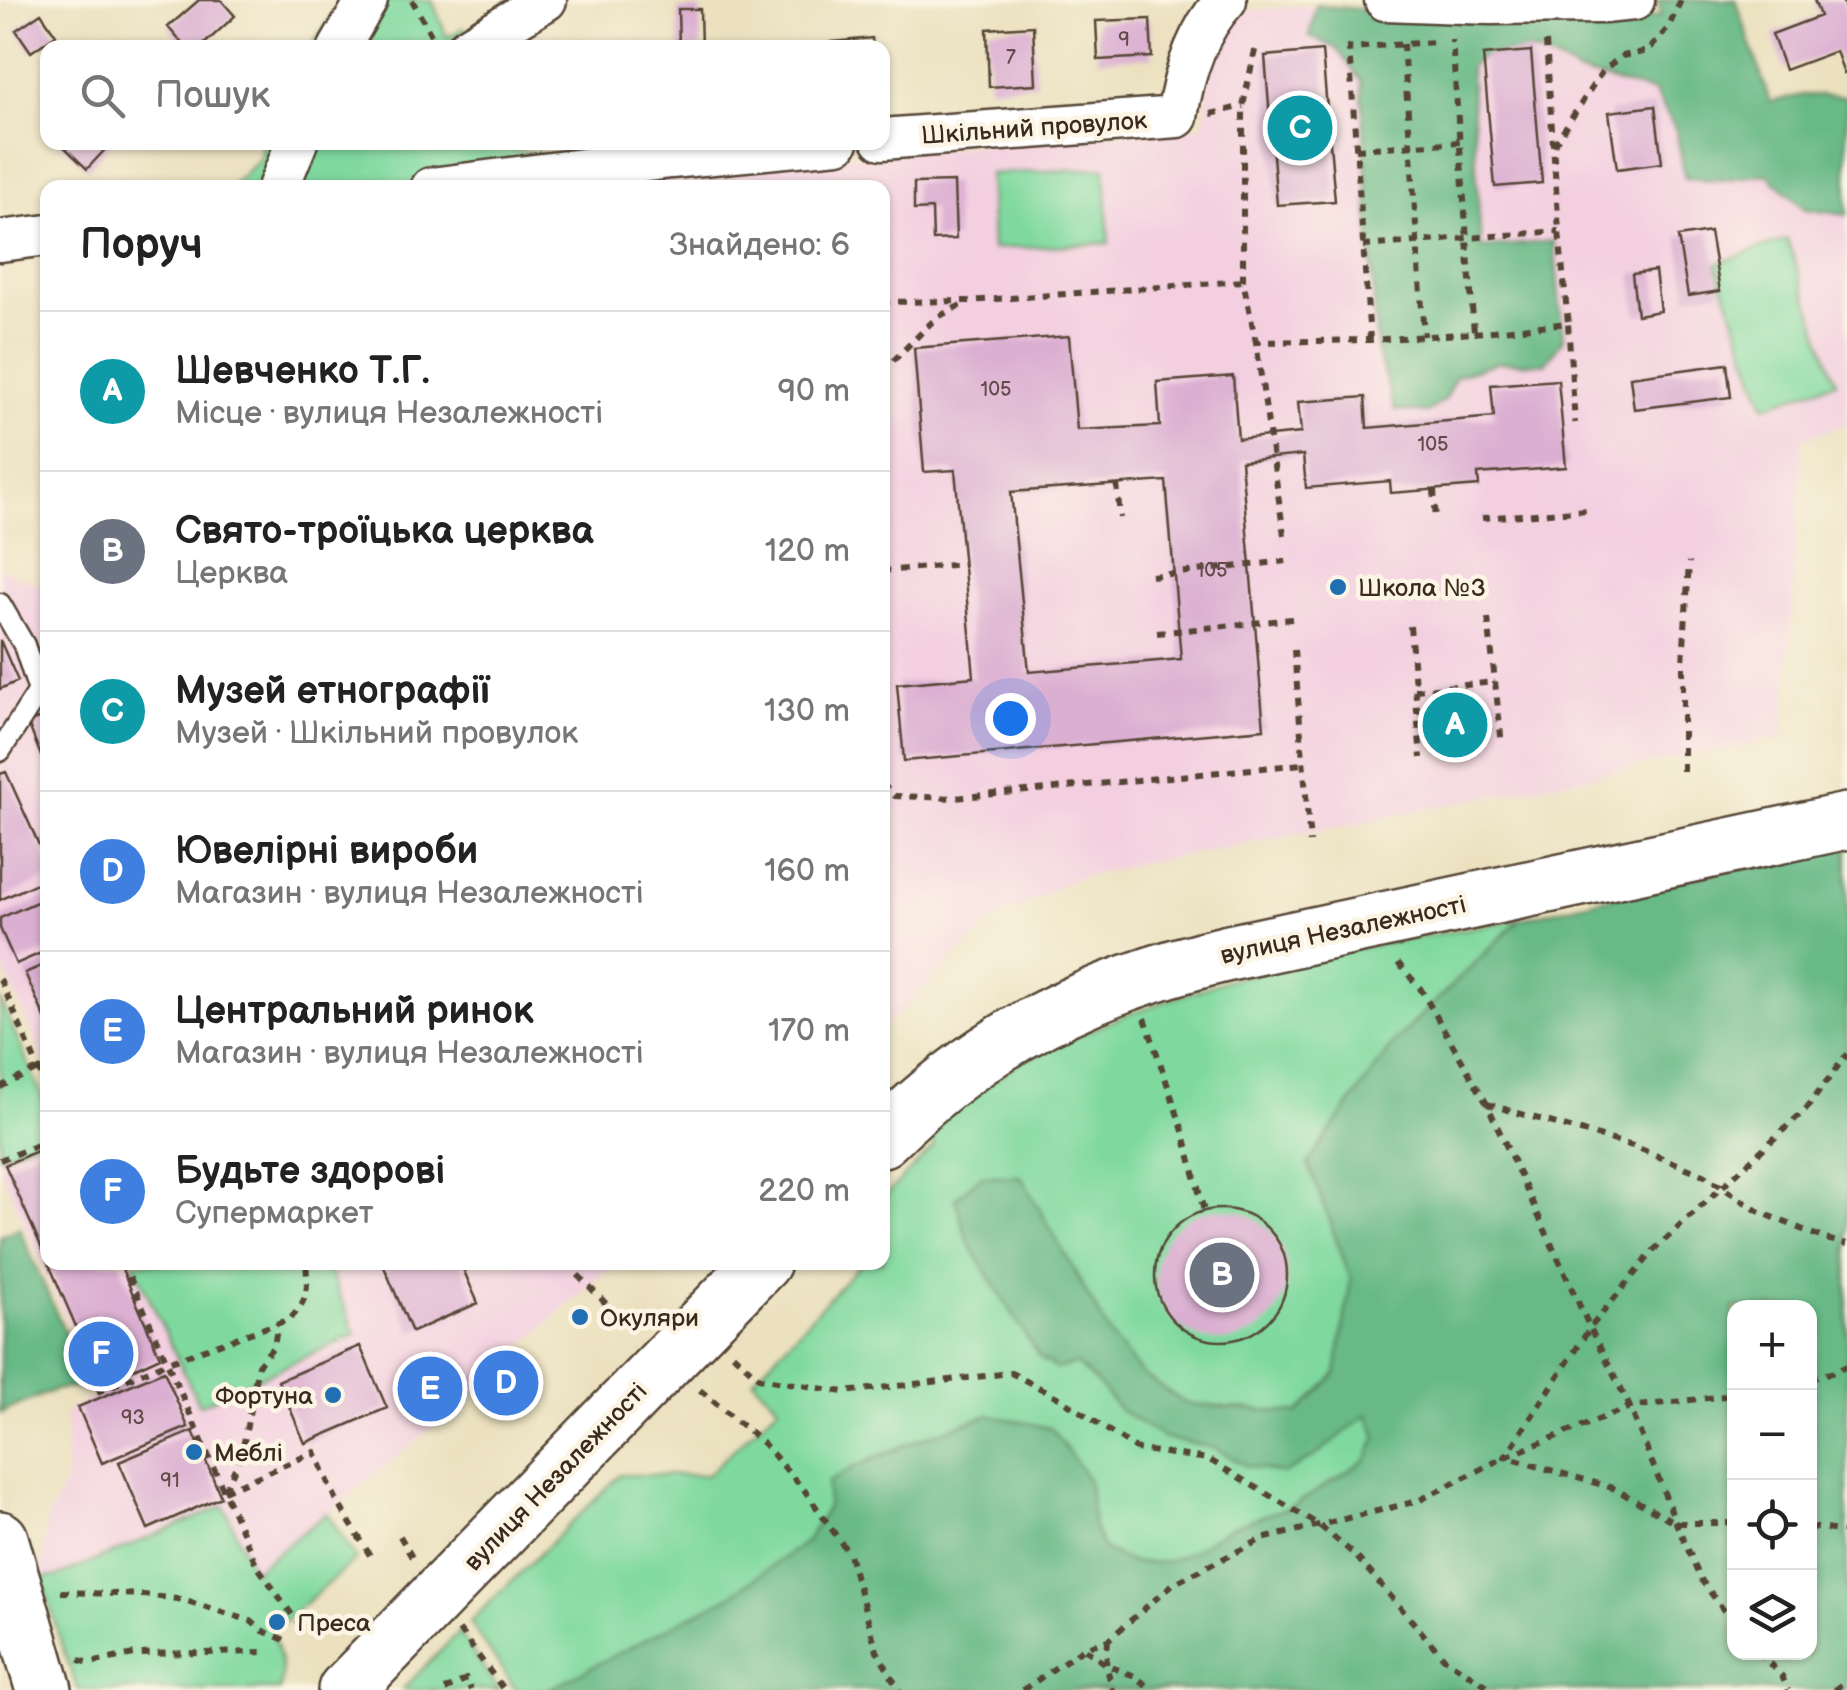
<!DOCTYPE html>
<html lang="uk">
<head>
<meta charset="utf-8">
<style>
  body { margin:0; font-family:"Balsamiq Sans",sans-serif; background:#f2f2f2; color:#222 }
  .controls { position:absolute; right:30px; bottom:30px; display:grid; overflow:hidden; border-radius:20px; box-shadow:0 2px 8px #0004 }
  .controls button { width:90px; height:90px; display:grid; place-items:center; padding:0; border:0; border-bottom:2px solid #e0e0e0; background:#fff; color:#222; font:50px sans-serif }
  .you { position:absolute; left:1010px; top:718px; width:35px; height:35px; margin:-25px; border:8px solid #fff; border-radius:50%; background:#1a73e8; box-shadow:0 0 0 15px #1a73e833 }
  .badge { display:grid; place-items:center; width:65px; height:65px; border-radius:50%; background:#d93025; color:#fff; font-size:32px; font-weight:700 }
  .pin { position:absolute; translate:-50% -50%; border:5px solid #fff; box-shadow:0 2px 10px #0006 }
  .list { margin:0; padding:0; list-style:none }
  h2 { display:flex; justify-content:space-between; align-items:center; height:130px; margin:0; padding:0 40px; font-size:42px }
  h2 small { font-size:32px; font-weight:400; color:#767676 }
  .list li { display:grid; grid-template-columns:65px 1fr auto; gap:30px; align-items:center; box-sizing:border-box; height:160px; padding:0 40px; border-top:2px solid #e0e0e0 }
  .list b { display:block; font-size:38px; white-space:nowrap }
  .list p { margin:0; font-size:32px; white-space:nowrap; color:#767676 }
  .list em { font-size:32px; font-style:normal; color:#767676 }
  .icon { flex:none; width:55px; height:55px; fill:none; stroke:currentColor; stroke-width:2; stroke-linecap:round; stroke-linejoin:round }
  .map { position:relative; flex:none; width:1847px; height:1690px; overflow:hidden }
  .search { position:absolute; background:#fff; box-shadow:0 2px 8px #0004; left:40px; top:40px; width:850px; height:110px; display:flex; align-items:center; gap:25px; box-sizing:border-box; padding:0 35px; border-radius:20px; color:#767676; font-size:38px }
  .panel { position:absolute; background:#fff; box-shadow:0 2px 8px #0004; left:40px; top:180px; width:850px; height:1090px; border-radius:20px }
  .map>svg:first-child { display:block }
  .built { fill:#f3cfe0 }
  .green { fill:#7fd99f; stroke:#5d825e; stroke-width:2.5 }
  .forest { fill:#67b986; stroke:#517252; stroke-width:2.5; fill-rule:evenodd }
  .building { fill:#dbafd2; fill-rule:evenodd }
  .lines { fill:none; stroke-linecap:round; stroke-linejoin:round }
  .lane-casing { stroke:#554536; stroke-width:25 }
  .street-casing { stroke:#554536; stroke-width:45 }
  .secondary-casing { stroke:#554536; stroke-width:60 }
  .path { stroke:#554536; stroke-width:6; stroke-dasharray:8 8; stroke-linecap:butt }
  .lane { stroke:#fff; stroke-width:20 }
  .street { stroke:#fff; stroke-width:40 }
  .secondary { stroke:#fff; stroke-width:55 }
  .poi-dot { fill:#1f6fb2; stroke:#fcf5e5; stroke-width:4 }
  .labels { text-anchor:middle; stroke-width:9; stroke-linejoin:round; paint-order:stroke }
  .number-label { font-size:20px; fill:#634b4b }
  .street-label { font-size:25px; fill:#3b2a1e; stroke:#fcf5e5 }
  .poi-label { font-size:25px; fill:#3b2a1e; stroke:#fcf5e5; text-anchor:start }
</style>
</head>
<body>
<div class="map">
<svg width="1847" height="1690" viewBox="0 0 1847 1690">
  <rect width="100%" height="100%" fill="#fcf5e5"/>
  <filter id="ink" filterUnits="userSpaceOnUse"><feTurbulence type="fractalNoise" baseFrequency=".01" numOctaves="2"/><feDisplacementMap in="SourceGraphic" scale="20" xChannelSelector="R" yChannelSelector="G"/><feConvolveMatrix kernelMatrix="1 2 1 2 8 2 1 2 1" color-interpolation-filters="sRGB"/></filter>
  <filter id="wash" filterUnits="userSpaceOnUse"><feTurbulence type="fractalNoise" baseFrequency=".0048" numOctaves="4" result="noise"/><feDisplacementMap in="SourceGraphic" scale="40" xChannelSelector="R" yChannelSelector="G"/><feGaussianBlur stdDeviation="2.25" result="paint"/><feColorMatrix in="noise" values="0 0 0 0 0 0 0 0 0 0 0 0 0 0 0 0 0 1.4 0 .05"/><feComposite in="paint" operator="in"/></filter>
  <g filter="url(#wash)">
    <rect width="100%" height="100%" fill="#ebe1bf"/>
    <path class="built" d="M 1736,0 L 1805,209 L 1847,215 L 1847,424 L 1803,438 L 1784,737 L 1328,829 L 1148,862 L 1073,879 L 990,923 L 883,1029 L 882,188 L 627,188 L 628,170 L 739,165 L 1204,126 L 1210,58 L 1221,27 L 1244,11 L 1316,5 L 1534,26 L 1662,16 Z
      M 0,568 L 36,584 L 47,581 L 47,1069 L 0,959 Z
      M 47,1137 L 48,1262 L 134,1263 L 356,1334 L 326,1263 L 615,1263 L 413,1444 L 253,1572 L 42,1578 L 47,1521 L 67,1479 L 66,1415 L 70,1408 L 99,1395 L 0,1169 L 0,1156 Z"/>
    <path class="green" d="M 344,0 L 432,0 L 447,37 L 464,28 L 476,48 L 309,48 Z
      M 262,142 L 507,143 L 511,150 L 542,153 L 548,180 L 480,188 L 229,188 L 260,159 Z
      M 1105,168 L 1109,243 L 992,249 L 989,174 Z
      M 1787,239 L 1836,382 L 1765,406 L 1716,264 Z
      M 1520,919 L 1395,1041 L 1308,1163 L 1351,1279 L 1336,1374 L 1298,1413 L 1186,1404 L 1142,1374 L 1112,1338 L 1076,1364 L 1097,1383 L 1120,1410 L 1164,1438 L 1215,1448 L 1247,1466 L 1354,1423 L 1368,1414 L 1377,1437 L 1368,1459 L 1295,1505 L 1231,1527 L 1192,1551 L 1167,1562 L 1132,1563 L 1103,1549 L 1094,1528 L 1088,1479 L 989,1415 C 934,1434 878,1452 829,1482 L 827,1507 L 807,1541 L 732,1595 L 547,1690 L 516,1690 L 470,1622 L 620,1475 L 707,1475 L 779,1406 L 753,1380 L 861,1263 L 882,1262 L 883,1217 L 886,1195 L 934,1146 L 926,1129 L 1020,1061 L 1123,1016 L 1227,980 L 1358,948 Z
      M 0,999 L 47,1107 L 47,1136 L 0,1156 Z
      M 133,1263 L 326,1263 L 356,1334 L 199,1405 Z
      M 224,1506 L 253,1571 L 327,1513 L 356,1559 L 272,1632 C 278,1652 285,1669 280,1690 L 78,1690 L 63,1650 L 42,1578 L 59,1576 Z
      M 459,1632 L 499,1690 L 402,1690 Z"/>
    <path class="forest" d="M 1659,0 L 1736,0 L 1770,102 L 1803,95 L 1845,96 L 1847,99 L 1847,215 L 1805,209 L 1767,174 L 1721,180 L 1685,178 L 1676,130 L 1654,92 L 1578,73 L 1561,63 L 1531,51 L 1483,55 L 1470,67 L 1481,248 L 1554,241 L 1563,339 L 1545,364 L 1498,362 L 1456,376 L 1445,399 L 1427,413 L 1395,410 L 1377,352 L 1361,81 L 1336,48 L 1309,36 L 1316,5 L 1534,26 L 1661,16 Z
      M 1847,840 L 1847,1690 L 547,1690 L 732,1595 L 807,1541 L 827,1507 L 828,1482 L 852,1468 L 920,1439 L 989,1415 L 1051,1428 L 1088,1479 L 1094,1528 L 1103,1549 L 1132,1563 L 1167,1562 L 1192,1551 L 1231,1527 L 1295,1505 L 1367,1459 L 1377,1437 L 1368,1414 L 1315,1456 L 1283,1474 L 1247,1466 L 1215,1448 L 1164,1438 L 1120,1410 L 1097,1383 L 1076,1364 L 1056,1369 L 1039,1357 L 968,1242 L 955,1199 L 981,1176 L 1021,1176 L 1112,1338 L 1142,1374 L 1186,1404 L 1298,1413 L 1336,1374 L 1351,1279 L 1308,1163 L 1395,1041 L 1520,919 ZM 1734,1308 L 1810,1308 L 1810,1652 L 1734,1652 Z
      M 19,1228 L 88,1386 L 54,1390 L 0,1413 L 0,1236 Z"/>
    <g id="blocks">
      <path class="building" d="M 199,0 L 221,0 L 235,16 L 200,48 L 186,48 L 168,27 Z
        M 1814,0 L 1842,0 L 1847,13 L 1847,72 L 1844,73 L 1836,51 L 1785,70 L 1772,34 L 1820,16 Z
        M 678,9 L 700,9 L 701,48 L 679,48 Z
        M 41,13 L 56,35 L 31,52 L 16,30 Z
        M 1150,19 L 1152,57 L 1098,60 L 1096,21 Z
        M 1033,26 L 1036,84 L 989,87 L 987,29 Z
        M 872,38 L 873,48 L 832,48 L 831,42 Z
        M 1322,51 L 1335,201 L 1277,205 L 1265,56 Z
        M 1531,51 L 1542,183 L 1495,187 L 1483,55 Z
        M 1655,106 L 1662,163 L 1617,169 L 1609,112 Z
        M 59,142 L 112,142 L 87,169 Z
        M 954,182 L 956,239 L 933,240 L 932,209 L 914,210 L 914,183 Z
        M 1710,232 L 1720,291 L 1688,296 L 1678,237 Z
        M 1655,271 L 1660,311 L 1637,315 L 1632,274 Z
        M 1069,336 L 1077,430 L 1160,426 L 1157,382 L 1233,376 L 1238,439 L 1301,433 L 1298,402 L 1365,397 L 1367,428 L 1494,417 L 1491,385 L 1558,380 L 1566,467 L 1478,474 L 1479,486 L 1391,493 L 1390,481 L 1306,488 L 1303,455 L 1241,461 L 1264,729 L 904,761 L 897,684 L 974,677 L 955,470 L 924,472 L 914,348 ZM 1166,481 L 1181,659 L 1029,672 L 1011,492 Z
        M 1727,364 L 1731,397 L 1634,409 L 1630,377 Z
        M 0,640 L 18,681 L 0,689 Z
        M 48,715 L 48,771 L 47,771 L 28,723 Z
        M 6,772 L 48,865 L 48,878 L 0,900 L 0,774 Z
        M 48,897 L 48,950 L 16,964 L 0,928 L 0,918 Z
        M 48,963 L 48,1025 L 25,973 Z
        M 48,1146 L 48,1262 L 5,1165 Z
        M1155 1275a66 66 0 1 1 132 0a66 66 0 1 1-132 0Z
        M 48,1262 L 119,1262 L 160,1357 L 101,1384 Z
        M 382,1262 L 460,1262 L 478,1303 L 412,1332 Z
        M 360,1346 L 387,1408 L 305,1443 L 278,1381 Z
        M 164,1371 L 188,1427 L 102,1463 L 78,1407 Z
        M 193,1431 L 221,1497 L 148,1529 L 119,1462 Z"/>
    </g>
  </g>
  <g filter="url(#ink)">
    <use href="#blocks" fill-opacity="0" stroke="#554536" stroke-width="2.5"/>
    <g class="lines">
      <defs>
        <path id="lane" d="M 0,604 L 24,645 L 39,691 L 0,751"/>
        <path id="street" d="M 1385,0 L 1490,4 L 1603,3 L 1634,0
          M 339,48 L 367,0
          M 467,48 L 546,0
          M 882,139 L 1177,117 C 1183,76 1197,31 1226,0
          M 278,188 L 297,142
          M 431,188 L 671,158 L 838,142
          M 0,241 L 48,235"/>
        <path id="secondary" d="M 882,1139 C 985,1037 1089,986 1229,953 L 1847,821
          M 0,1539 L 44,1690
          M 346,1690 L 763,1262"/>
      </defs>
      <use href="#lane" class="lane-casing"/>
      <use href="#street" class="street-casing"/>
      <use href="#secondary" class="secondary-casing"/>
      <path class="path" d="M 412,0 L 432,37
        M 1546,42 L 1559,231 L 1568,323
        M 1403,44 L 1424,336
        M 1255,50 L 1243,106 L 1243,281 L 1256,342
        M 1211,114 L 1243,106
        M 1554,145 L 1603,70 L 1622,56 L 1648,51 L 1668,28 L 1681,0
        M 1356,149 L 1461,142
        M 1363,246 L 1559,231
        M 882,302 L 969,301 L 1243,281
        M 1474,333 L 1568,323 L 1575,423
        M 1370,340 L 1349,48 L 1434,42
        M 882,372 L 936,318 L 965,303
        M 1117,484 L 1120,518
        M 1434,490 L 1436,522
        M 1482,518 L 1589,510
        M 1284,535 L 1256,342 L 1370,340 L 1474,333 L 1452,40
        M 882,571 L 964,564
        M 1151,576 L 1287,561
        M 1488,618 L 1502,745
        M 1410,626 L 1421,758
        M 1157,633 L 1292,619
        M 1294,650 L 1310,843
        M 1415,690 L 1495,682
        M 1683,771 L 1683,663 L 1689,562
        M 882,784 L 895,796 L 954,798 L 1303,764
        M 1398,963 L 1420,988 L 1487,1104 L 1590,1328 L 1630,1407 L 1676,1523 L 1702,1581 L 1734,1624
        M 0,979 L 48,1091
        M 1145,1018 L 1184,1134 L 1204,1211
        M 0,1087 L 38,1069
        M 1487,1104 L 1633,1146 L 1704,1175 L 1758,1211 L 1825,1239 L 1847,1244
        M 0,1160 L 48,1141
        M 123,1262 L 257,1566 L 303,1630
        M 578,1275 L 634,1332
        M 733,1354 L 759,1378 L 844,1392 L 1011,1373 L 1063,1400 L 1136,1449 L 1208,1459 L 1319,1525 L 1355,1555 L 1444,1658 L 1494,1690
        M 1810,1378 L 1835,1372 L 1847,1366
        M 700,1390 L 764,1444 L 805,1491 L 849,1554 L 877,1651 L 899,1690
        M 97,1392 L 168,1362 L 290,1319 C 309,1299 308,1289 306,1262
        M 225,1490 L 242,1453 L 258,1365 L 274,1346 L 278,1323
        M 224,1491 L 315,1452 L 338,1503 L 371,1557
        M 1734,1523 L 1676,1523 L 1613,1488 L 1505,1457 L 1590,1328 L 1654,1250 L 1807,1108 L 1847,1054
        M 1810,1527 L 1847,1532
        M 400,1536 L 414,1561
        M 61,1592 L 144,1595 L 184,1600 L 251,1621 L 261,1630 L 287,1641
        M 459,1630 L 504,1690
        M 1108,1640 L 1106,1665 L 1113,1690
        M 1085,1649 L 1106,1665 L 1135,1676 L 1152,1690
        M 1758,1652 L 1782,1676 L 1788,1690
        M 79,1660 L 90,1663 L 134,1654 L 269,1652
        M 445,1690 L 466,1679 L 471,1690
        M 1023,1690 L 1084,1648 L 1108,1640 L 1173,1584 L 1262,1539 L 1418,1501 L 1505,1457 L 1630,1407 L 1734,1395
        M 1835,1690 L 1847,1679"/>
      <use href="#lane" class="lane"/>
      <use href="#street" class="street"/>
      <use href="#secondary" class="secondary"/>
    </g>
  </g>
  <g class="poi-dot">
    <circle cx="1338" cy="587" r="10"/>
    <circle cx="580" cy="1317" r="10"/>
    <circle cx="333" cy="1395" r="10"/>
    <circle cx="194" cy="1452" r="10"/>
    <circle cx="277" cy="1622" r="10"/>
  </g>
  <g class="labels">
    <g class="number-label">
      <text x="1124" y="46">9</text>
      <text x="1011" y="64">7</text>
      <text x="996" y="396">105</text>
      <text x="1433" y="451">105</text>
      <text x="1212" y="577">105</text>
      <text x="133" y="1424">93</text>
      <text x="170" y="1487">91</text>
    </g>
    <g class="street-label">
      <text transform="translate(1034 127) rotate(-4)" y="9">Шкільний провулок</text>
      <text transform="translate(1343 929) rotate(-12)" y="9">вулиця Незалежності</text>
      <text transform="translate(555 1476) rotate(-46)" y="9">вулиця Незалежності</text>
    </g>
    <g class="poi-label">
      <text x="1358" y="596">Школа №3</text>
      <text x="600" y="1326">Окуляри</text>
      <text x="313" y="1404" text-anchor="end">Фортуна</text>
      <text x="214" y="1461">Меблі</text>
      <text x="297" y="1631">Преса</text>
    </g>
  </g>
</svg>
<div class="controls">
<button>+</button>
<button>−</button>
<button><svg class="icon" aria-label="locate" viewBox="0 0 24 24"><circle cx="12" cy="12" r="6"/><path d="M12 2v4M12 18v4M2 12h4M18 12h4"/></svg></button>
<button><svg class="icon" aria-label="layers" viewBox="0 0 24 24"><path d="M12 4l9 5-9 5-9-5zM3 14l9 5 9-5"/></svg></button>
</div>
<div class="you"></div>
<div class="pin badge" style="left:1455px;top:725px;background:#0f9aa8">A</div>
<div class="pin badge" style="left:1222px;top:1275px;background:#6b7280">B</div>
<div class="pin badge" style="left:1300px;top:128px;background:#0f9aa8">C</div>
<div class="pin badge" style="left:506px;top:1383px;background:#3f7fe0">D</div>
<div class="pin badge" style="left:430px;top:1389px;background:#3f7fe0">E</div>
<div class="pin badge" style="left:101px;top:1354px;background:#3f7fe0">F</div>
<div class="search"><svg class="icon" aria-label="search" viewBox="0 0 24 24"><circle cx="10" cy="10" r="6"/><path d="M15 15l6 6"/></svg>Пошук</div>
<section class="panel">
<h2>Поруч<small>Знайдено: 6</small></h2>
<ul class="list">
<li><span class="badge" style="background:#0f9aa8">A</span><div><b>Шевченко Т.Г.</b><p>Місце · вулиця Незалежності</p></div><em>90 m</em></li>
<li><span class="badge" style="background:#6b7280">B</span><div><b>Свято-троїцька церква</b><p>Церква</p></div><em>120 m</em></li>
<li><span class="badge" style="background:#0f9aa8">C</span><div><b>Музей етнографії</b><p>Музей · Шкільний провулок</p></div><em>130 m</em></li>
<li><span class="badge" style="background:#3f7fe0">D</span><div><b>Ювелірні вироби</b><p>Магазин · вулиця Незалежності</p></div><em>160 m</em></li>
<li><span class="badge" style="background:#3f7fe0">E</span><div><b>Центральний ринок</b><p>Магазин · вулиця Незалежності</p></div><em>170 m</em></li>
<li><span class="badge" style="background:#3f7fe0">F</span><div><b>Будьте здорові</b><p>Супермаркет</p></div><em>220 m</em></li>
</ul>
</section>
</div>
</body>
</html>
